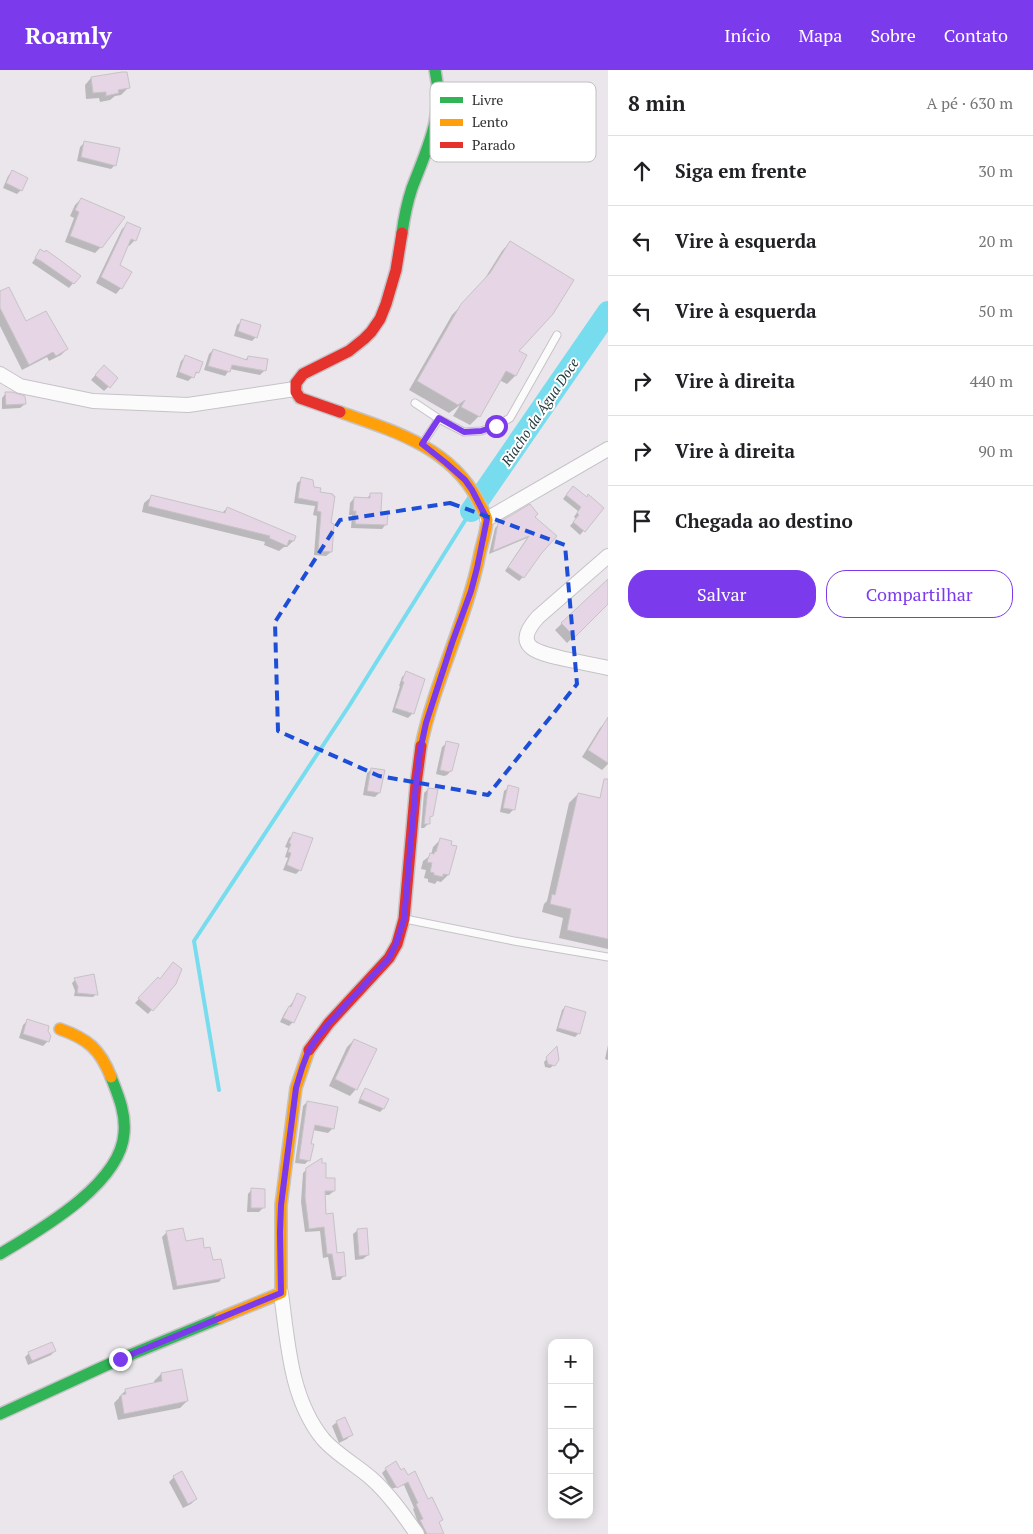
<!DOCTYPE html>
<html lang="pt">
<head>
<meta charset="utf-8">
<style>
  body { margin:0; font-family:"PT Serif",serif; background:#f2f2f2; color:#202124 }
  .controls { position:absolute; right:15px; bottom:15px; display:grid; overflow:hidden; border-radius:10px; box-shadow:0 2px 12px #0003 }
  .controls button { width:45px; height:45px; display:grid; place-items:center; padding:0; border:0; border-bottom:1px solid #e0e0e0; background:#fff; color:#202124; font:25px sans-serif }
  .stop { position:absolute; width:15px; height:15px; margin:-11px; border:4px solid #7c3aed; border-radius:50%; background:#fff }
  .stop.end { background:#7c3aed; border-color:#fff; box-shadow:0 1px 5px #0008 }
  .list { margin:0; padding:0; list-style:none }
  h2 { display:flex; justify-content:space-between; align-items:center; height:65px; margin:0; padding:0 20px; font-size:21px }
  h2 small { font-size:16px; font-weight:400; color:#757577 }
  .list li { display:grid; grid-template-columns:32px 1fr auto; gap:15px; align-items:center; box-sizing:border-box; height:70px; padding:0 20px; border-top:1px solid #e0e0e0 }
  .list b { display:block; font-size:19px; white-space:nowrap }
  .list em { font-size:16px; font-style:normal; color:#757577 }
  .actions { display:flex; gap:10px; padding:15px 20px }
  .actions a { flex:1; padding:11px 0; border:1px solid #7c3aed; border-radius:20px; text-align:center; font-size:18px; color:#7c3aed }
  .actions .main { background:#7c3aed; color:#fff }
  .icon { flex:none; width:28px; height:28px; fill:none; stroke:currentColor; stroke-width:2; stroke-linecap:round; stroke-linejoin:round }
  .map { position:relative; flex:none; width:608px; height:1464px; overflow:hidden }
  header { display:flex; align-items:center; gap:30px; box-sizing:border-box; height:70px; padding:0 25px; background:#7c3aed; color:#fff }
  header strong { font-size:24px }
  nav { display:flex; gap:28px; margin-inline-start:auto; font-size:18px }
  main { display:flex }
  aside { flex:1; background:#fff }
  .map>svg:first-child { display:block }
  .shadow { fill:#0003 }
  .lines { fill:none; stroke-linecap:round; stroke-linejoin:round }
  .stream { stroke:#76dcee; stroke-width:4 }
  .river { stroke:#76dcee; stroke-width:22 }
  .building { fill:#e6d5e5; stroke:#c6c3c7 }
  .lane-casing { stroke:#c6c3c7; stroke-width:9 }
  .street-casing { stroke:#c6c3c7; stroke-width:16 }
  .fast-casing { stroke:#c6c3c7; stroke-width:14 }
  .slow-casing { stroke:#c6c3c7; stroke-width:14 }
  .jam-casing { stroke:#c6c3c7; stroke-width:14 }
  .lane { stroke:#fcfbfc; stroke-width:7 }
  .street { stroke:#fcfbfc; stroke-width:14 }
  .fast { stroke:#30b455; stroke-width:11 }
  .slow { stroke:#ff9f0a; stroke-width:11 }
  .jam { stroke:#e5322d; stroke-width:11 }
  .route { stroke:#7c3aed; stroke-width:6 }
  .marked { fill:none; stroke:#1d4ed8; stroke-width:4; stroke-dasharray:10 6; stroke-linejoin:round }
  .labels { text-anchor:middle; stroke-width:4; stroke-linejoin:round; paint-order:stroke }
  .water-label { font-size:14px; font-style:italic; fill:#21393d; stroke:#fff }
  .key { fill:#fff; stroke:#c1c0c1; stroke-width:1 }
  .key-label { font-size:14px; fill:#302e30 }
</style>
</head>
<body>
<header>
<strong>Roamly</strong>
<nav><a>Início</a><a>Mapa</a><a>Sobre</a><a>Contato</a></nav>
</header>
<main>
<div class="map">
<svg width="608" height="1464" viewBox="0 0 608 1464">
  <rect width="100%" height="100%" fill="#eae6eb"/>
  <path class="shadow" d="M 91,8 L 128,18 L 121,25 L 115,26 L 110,30 L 100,32 L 99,28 L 86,29 L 85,15 Z
    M 85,72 L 115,95 L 111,99 L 77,91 L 80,77 Z
    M 12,102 L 21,120 L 17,124 L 3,118 L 8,106 Z
    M 81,129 L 101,177 L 95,183 L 65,172 L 74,148 L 70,146 L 75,135 Z
    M 128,154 L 135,170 L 129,176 L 127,175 L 118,196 L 121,218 L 116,224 L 96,213 L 122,159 Z
    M 510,172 L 517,281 L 525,285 L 515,306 L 507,314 L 499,310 L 479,346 L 470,355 L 453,346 L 460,335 L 449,343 L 409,320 L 452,245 L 482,213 L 502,181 Z
    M 41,180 L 79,206 L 69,218 L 32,193 Z
    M 0,222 L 26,253 L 67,279 L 61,285 L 49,291 L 47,287 L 22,300 L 0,256 Z
    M 242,251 L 256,267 L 252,271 L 234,266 L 237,255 Z
    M 213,280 L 245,290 L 248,287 L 264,301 L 260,305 L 230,299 L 225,306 L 204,300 L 209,284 Z
    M 186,286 L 198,302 L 188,311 L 176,307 L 181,291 Z
    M 99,301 L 117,308 L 104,321 L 91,310 Z
    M 6,323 L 25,334 L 20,338 L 2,339 L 2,328 Z
    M 302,409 L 319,423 L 329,454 L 331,482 L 326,486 L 314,485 L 317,446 L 313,445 L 315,436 L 294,433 L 297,413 Z
    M 569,421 L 602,438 L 580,465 L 570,456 L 576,449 L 574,447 L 578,441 L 563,429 Z
    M 371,424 L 386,454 L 382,459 L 351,458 L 352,445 L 349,445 L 350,433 L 354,428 L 366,429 Z
    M 151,427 L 222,443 L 227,438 L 293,471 L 287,477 L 284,477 L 279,481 L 264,475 L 265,472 L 142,442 L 144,433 Z
    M 534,447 L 523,507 L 519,511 L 505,501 L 527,468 L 489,484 L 495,458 L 499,454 Z
    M 608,510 L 608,533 L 567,573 L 555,560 Z
    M 407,603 L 413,643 L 408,648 L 392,642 L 400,616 L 399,616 L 402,607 Z
    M 607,651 L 608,652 L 608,694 L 602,700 L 582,687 L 600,658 Z
    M 447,673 L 451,701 L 447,705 L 444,706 L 436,704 L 442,677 Z
    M 372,699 L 379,723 L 375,727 L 363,725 L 367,703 Z
    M 509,717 L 517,719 L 513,740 L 509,744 L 500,742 L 504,721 Z
    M 428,719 L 428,754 L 424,758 L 421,758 L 424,723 Z
    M 578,724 L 599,729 L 601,727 L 608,729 L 608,879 L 559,868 L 563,848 L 542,842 L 544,834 L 547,831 L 569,733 Z
    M 294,764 L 300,800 L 296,804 L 283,800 L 288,788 L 285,787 L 288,778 L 285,777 L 289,768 Z
    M 440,770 L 448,805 L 441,812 L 437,811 L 435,814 L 428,812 L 428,809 L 424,808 L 426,800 L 421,799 L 423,791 L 431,785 L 433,777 Z
    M 158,909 L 175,914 L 148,944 L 135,933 Z
    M 75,910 L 96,924 L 93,927 L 74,926 L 75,921 L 72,913 Z
    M 298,925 L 293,952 L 289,956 L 280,952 L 285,942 Z
    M 565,937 L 579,963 L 575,967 L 556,961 L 562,940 Z
    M 28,950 L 48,971 L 43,976 L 19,968 L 23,955 Z
    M 354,970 L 356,1019 L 350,1026 L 329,1016 L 347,977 Z
    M 608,975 L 608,990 L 605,989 Z
    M 556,979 L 554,995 L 550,998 L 545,997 L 544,992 Z
    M 365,1020 L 388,1029 L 383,1039 L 380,1042 L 358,1033 L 362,1023 Z
    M 307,1032 L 333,1058 L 328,1063 L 313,1060 L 309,1090 L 305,1094 L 295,1093 L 303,1036 Z
    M 307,1099 L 325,1109 L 334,1121 L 329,1125 L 324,1125 L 325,1145 L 336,1184 L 345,1205 L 340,1210 L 332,1210 L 328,1187 L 323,1188 L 320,1161 L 305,1162 L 301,1132 L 303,1103 Z
    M 252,1119 L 263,1138 L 259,1142 L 247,1142 L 248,1124 Z
    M 358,1160 L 368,1185 L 363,1189 L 355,1190 L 353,1164 Z
    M 167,1162 L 185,1172 L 203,1180 L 223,1207 L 219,1212 L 173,1220 L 162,1167 Z
    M 55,1281 L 51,1285 L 28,1295 L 25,1287 L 29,1283 Z
    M 161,1304 L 187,1331 L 180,1338 L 118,1350 L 114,1333 L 119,1328 L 119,1327 L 126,1320 L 155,1314 L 154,1311 Z
    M 337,1352 L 351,1365 L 347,1369 L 339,1373 L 332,1356 Z
    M 386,1399 L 401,1402 L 427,1431 L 441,1450 L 438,1453 L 443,1464 L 422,1464 L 413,1439 L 414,1438 L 404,1415 L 391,1419 L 382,1403 Z
    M 182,1403 L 196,1429 L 191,1434 L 183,1438 L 169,1412 L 174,1407 Z"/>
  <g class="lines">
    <path class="stream" d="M 219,1020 L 194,871 L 349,636 L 471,441"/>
    <path class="river" d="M 471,441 L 608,242"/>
  </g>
  <path class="building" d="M 122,2 L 127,2 L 130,18 L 118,20 L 119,23 L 106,26 L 106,22 L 93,23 L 91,7 Z
    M 84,71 L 120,78 L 116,96 L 81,87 Z
    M 12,100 L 28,108 L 22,121 L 6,113 Z
    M 81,128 L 125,147 L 102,178 L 70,166 L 79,142 L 75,140 Z
    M 127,152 L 141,158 L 136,171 L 131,169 L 120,195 L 132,202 L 122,219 L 101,207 Z
    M 510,171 L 574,210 L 553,244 L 519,281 L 527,285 L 516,306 L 506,301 L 480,347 L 461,337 L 465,330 L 458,335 L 417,311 L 461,234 L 490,203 Z
    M 40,179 L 45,182 L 46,180 L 60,190 L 81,206 L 74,214 L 41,191 L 35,188 Z
    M 9,217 L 26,251 L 46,241 L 68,279 L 56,286 L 53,282 L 29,295 L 0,238 L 0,221 Z
    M 241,249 L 261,255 L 257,268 L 238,261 Z
    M 213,279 L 247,290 L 248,286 L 268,289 L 266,301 L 232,295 L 230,302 L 208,296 Z
    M 185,285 L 203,292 L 199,303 L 196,302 L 194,308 L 179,302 Z
    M 104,295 L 118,308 L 110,318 L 95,305 Z
    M 5,322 L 12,322 L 25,326 L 26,334 L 6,335 Z
    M 301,407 L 313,410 L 314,417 L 321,418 L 320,422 L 333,424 L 333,426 L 335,426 L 331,453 L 334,454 L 332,482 L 318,481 L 321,442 L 317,441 L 318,432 L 298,428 Z
    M 573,416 L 587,427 L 588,424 L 604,438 L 585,462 L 573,452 L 579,445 L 577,443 L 581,437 L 566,425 Z
    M 370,423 L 382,423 L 381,442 L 388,443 L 387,455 L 355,454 L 356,441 L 353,441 L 354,427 L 370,428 Z
    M 151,425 L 225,443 L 227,437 L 296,466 L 294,471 L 289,470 L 287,476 L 269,468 L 270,466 L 148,436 Z
    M 530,434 L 538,444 L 535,447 L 557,466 L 541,484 L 524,508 L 508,497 L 529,466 L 493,481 L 498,453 Z
    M 608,509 L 608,534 L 575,567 L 561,553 Z
    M 406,601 L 425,609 L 414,644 L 395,638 L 404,612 L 402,611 Z
    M 608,647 L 608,693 L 588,680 Z
    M 446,671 L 459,674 L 452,701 L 450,701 L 449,702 L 440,700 Z
    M 371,698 L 385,700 L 380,723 L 367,721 Z
    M 604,709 L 608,709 L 608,869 L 567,860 L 571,839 L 550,834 L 552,824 L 555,825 L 578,723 L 600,728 Z
    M 508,715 L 519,718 L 515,740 L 503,738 Z
    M 428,718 L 438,719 L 433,746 L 430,747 L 430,754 L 424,754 Z
    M 293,762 L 313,768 L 301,801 L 287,795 L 291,783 L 288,782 L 291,774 L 289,773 Z
    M 440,768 L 452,771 L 451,775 L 457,776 L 449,805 L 443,804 L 443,807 L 434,805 L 434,803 L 430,802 L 432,793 L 427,792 L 430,783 L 434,784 L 435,781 L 436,782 Z
    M 173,892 L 182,899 L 176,914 L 153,941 L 138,928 L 158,907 L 160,909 Z
    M 94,904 L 98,925 L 77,923 L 78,917 L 74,908 Z
    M 297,923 L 306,927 L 294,953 L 283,948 L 289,936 L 291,937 Z
    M 565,936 L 586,942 L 580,964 L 558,958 Z
    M 27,949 L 49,956 L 48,961 L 51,966 L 49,972 L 23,964 Z
    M 354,969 L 377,979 L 357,1020 L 335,1009 Z
    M 557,976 L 559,990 L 555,996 L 548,994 L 546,987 Z
    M 365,1018 L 389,1029 L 384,1039 L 360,1029 Z
    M 307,1031 L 338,1037 L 334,1059 L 315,1055 L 311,1074 L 314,1074 L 310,1091 L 299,1089 Z
    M 322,1088 L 322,1093 L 326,1093 L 326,1108 L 335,1108 L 335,1121 L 325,1121 L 326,1144 L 333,1143 L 337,1183 L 344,1182 L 346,1206 L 336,1207 L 332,1184 L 327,1184 L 324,1157 L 309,1159 L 305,1127 L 306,1098 Z
    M 251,1118 L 265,1119 L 265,1138 L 251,1138 Z
    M 183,1158 L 186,1171 L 203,1168 L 204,1178 L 210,1177 L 213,1190 L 221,1189 L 225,1208 L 177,1216 L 166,1161 Z
    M 367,1158 L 369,1185 L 359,1186 L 357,1159 Z
    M 52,1272 L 56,1281 L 32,1291 L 28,1282 Z
    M 182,1299 L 188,1331 L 124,1344 L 121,1325 L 126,1324 L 125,1319 L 162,1311 L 161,1303 Z
    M 345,1347 L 353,1365 L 343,1369 L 336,1351 Z
    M 396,1391 L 401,1400 L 404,1398 L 408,1405 L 415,1401 L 428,1429 L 432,1427 L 443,1450 L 439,1452 L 444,1464 L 427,1464 L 420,1450 L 423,1449 L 416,1434 L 418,1433 L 408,1412 L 397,1418 L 385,1398 Z
    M 182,1401 L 197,1429 L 188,1434 L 173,1406 Z"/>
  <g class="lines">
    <defs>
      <path id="lane" d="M 415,333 L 439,349 L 464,362 L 481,361 L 496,356 L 510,348 L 557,265
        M 422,374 L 439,349
        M 405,849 L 514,871 L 608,887"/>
      <path id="street" d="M 0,304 L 20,316 L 93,331 L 188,335 L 295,319
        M 487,449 L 608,379
        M 608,486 L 538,547 C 510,578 539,583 565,589 C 579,592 594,595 608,598
        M 281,1223 C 288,1273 290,1328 323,1369 C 336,1384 356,1395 371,1408 C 389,1424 403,1444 417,1464"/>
      <path id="fast" d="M 402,163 C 404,148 407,133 412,118 C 427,78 445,45 435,0
        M 0,1184 C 40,1160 121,1114 124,1063 C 126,1043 118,1025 111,1007
        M 0,1344 L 120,1289 L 220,1248"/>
      <path id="slow" d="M 340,342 C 391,360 450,377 477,429 C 480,435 486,444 487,450 C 487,459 482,474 480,483 C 467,549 435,610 421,676
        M 60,959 C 88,969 100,979 111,1007
        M 220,1248 L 281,1223 L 281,1135 L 296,1018 L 309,980"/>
      <path id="jam" d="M 340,342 L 300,328 L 296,322 L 296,313 L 303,304 L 349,281 L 364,269 L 371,262 L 380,249 L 386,234 L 396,200 L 402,163
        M 309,980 L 329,953 L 389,888 L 397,874 L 404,849 L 416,714 L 421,676"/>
    </defs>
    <use href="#lane" class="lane-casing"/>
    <use href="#street" class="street-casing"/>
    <use href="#fast" class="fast-casing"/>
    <use href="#slow" class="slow-casing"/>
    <use href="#jam" class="jam-casing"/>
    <use href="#lane" class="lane"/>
    <use href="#street" class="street"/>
    <use href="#fast" class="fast"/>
    <use href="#slow" class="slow"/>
    <use href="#jam" class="jam"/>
  </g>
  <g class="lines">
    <path class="route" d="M 120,1289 L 281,1223 L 280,1162 L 281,1135 L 296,1018 L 302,998 L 308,982 L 316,969 L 329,953 L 389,888 L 396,874 L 404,849 L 416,714 L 420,681 L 426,653 L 452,573 L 471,521 L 477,498 L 487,449 L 472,420 L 465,410 L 446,393 L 422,374 L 439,348 L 464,362 L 481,361 L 496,356"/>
  </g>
  <path class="marked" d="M 450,433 L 565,475 L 577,614 L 488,725 L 379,706 L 278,661 L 275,552 L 340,450 Z"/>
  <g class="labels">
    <g class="water-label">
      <text transform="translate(540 342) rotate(-56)" y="5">Riacho da Água Doce</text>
    </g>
  </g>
  <rect x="430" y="12" width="166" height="80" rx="8" class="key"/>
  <rect x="440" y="27" width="23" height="6" fill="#30b455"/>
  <rect x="440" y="49" width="23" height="7" fill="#ff9f0a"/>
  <rect x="440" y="72" width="23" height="6" fill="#e5322d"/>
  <g class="key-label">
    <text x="472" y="35">Livre</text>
    <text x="472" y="57">Lento</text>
    <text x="472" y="80">Parado</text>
  </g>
</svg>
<div class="controls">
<button>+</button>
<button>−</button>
<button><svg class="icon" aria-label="locate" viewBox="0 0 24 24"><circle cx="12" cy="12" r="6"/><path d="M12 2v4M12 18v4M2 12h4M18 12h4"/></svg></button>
<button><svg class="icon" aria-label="layers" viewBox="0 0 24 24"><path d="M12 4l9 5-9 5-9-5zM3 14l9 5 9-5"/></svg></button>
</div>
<div class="stop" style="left:496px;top:356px"></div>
<div class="stop end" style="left:120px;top:1289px"></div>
</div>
<aside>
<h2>8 min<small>A pé · 630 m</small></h2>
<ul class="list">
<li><svg class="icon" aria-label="ahead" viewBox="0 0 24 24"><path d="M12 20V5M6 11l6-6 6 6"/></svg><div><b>Siga em frente</b></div><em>30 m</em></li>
<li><svg class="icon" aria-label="left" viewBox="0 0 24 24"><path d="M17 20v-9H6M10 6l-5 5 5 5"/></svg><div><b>Vire à esquerda</b></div><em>20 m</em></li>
<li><svg class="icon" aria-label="left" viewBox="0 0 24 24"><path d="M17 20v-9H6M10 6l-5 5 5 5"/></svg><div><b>Vire à esquerda</b></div><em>50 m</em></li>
<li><svg class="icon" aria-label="right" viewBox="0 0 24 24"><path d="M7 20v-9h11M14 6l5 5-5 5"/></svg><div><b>Vire à direita</b></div><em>440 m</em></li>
<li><svg class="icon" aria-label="right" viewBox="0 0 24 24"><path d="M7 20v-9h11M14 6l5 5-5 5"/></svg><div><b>Vire à direita</b></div><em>90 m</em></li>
<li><svg class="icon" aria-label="arrive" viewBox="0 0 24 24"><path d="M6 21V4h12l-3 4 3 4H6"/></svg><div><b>Chegada ao destino</b></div></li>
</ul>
<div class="actions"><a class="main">Salvar</a><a>Compartilhar</a></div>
</aside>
</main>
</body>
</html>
